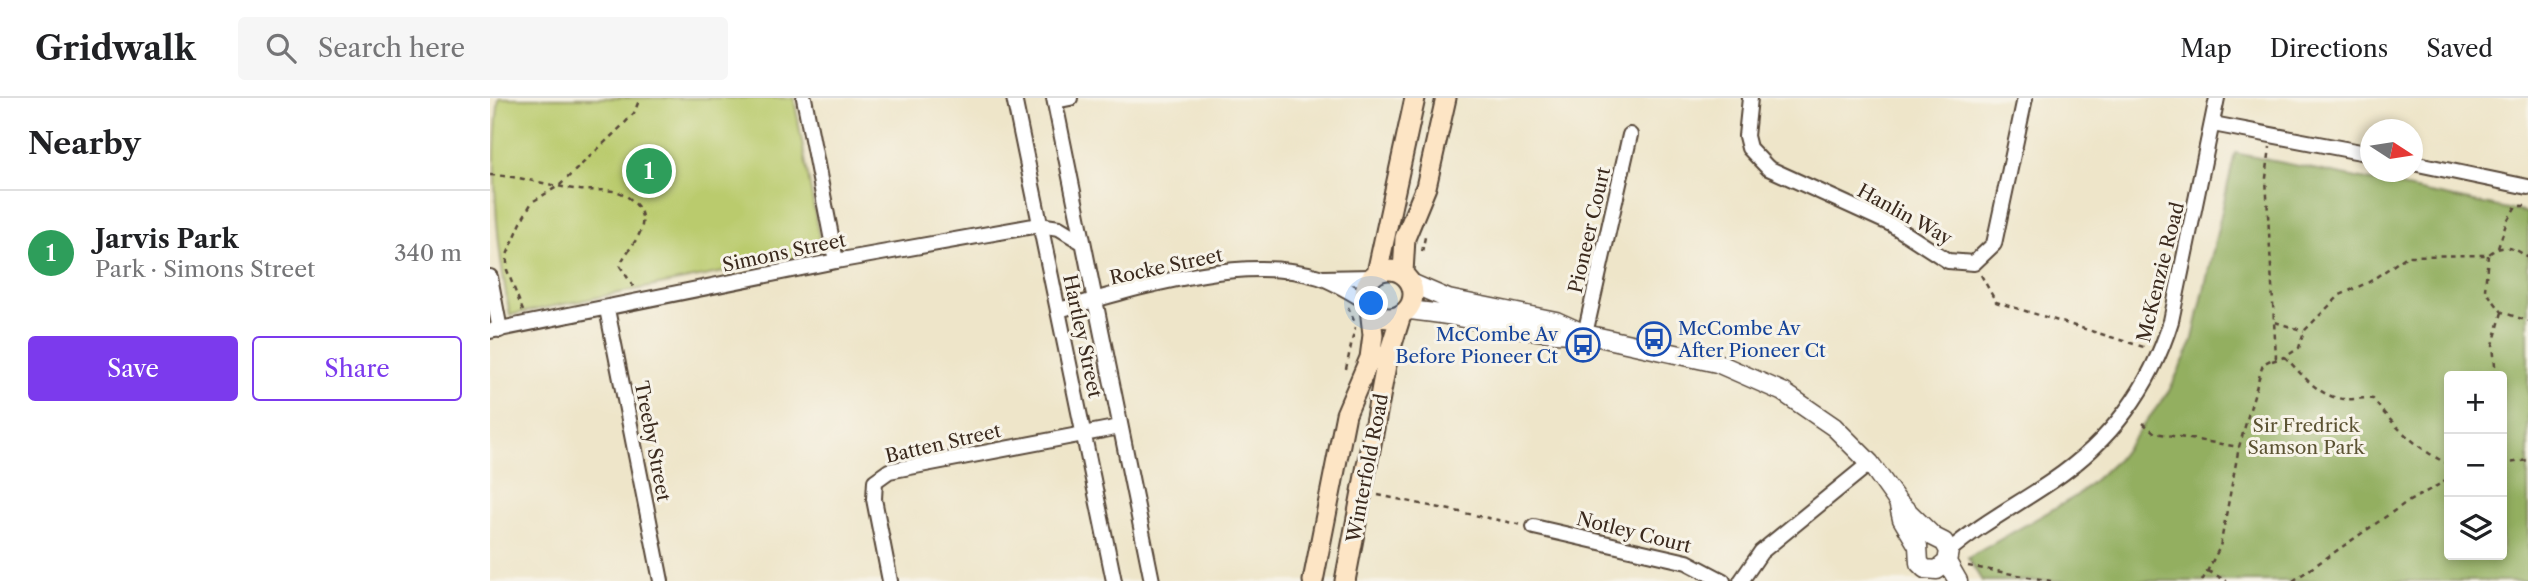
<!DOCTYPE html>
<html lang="en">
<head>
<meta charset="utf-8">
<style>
  body { margin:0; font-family:"Libre Caslon Text",serif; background:#f6f6f6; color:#202124 }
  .controls { position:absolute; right:21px; bottom:21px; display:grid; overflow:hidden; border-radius:7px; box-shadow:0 4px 10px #0003 }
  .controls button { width:63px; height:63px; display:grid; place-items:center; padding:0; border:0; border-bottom:2px solid #e0e0e0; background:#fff; color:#202124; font:35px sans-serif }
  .compass { position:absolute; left:1870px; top:21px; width:63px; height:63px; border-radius:50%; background:#fff; box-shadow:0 4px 10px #0003; rotate:102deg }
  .you { position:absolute; left:882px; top:206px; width:24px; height:24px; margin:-18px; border:5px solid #fff; border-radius:50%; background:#1a73e8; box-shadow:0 0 0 10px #1a73e833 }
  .badge { display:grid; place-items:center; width:46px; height:46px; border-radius:50%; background:#7c3aed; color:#fff; font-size:23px; font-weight:700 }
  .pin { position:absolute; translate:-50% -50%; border:4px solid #fff; box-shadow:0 2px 7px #0006 }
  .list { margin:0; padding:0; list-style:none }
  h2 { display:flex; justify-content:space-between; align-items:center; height:91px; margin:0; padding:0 28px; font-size:30px }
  h2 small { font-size:23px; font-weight:400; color:#757577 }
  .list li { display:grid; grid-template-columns:46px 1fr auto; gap:21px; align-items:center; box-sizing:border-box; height:126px; padding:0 28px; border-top:2px solid #e0e0e0 }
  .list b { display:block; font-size:26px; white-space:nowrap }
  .list p { margin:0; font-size:23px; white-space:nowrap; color:#757577 }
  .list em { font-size:23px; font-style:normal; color:#757577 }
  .actions { display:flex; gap:14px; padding:21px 28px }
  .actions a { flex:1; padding:16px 0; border:2px solid #7c3aed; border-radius:7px; text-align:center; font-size:24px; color:#7c3aed }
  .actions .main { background:#7c3aed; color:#fff }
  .icon { flex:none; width:38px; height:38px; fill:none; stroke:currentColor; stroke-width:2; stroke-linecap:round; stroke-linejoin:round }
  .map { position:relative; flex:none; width:2038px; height:483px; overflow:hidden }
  header { display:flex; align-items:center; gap:42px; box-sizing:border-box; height:98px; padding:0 35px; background:#fff; border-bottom:2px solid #e0e0e0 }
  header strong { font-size:33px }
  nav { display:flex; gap:38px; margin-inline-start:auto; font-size:24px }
  .search { width:490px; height:63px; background:#f6f6f6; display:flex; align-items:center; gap:18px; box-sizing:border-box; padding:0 24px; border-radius:7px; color:#757577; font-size:26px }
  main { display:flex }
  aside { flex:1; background:#fff }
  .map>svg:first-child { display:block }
  .green { fill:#bacb6d; stroke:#7a7a46; stroke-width:2 }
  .forest { fill:#93af60; stroke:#676c3f; stroke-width:2; fill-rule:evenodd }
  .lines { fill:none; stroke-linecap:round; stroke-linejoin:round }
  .minor-casing { stroke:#564638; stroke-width:18 }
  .tertiary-casing { stroke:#564638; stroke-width:21 }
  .secondary-casing { stroke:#564638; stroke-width:23 }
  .path { stroke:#564638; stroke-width:2.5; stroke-dasharray:5 5; stroke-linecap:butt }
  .minor { stroke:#fff; stroke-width:14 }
  .tertiary { stroke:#fff; stroke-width:18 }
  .secondary { stroke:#fde5c5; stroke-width:19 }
  .labels { text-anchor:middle; stroke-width:6; stroke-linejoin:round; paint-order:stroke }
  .street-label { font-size:19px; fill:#3b2a1e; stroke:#f7f3e8 }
  .transit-label { font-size:19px; fill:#164399; stroke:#f7f3e8; text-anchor:start }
  .park-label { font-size:19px; fill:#5b5232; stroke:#f7f3e8 }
</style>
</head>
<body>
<header>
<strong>Gridwalk</strong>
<div class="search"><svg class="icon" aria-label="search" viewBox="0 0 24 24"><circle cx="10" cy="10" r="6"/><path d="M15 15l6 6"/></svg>Search here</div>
<nav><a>Map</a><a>Directions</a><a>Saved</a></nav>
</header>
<main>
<aside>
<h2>Nearby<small></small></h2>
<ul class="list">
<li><span class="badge" style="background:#2e9e5b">1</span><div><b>Jarvis Park</b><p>Park · Simons Street</p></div><em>340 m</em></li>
</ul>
<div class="actions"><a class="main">Save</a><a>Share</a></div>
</aside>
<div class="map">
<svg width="2038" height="483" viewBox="0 0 2038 483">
  <rect width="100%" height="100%" fill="#f7f3e8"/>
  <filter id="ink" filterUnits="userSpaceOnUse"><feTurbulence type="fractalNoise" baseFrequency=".0143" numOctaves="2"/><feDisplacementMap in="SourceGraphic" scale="14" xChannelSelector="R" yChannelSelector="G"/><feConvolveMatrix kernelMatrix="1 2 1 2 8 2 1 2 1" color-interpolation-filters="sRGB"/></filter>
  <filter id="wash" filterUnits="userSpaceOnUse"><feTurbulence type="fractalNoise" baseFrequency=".00686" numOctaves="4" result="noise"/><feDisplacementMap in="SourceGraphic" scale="28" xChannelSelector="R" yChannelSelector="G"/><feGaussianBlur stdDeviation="1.57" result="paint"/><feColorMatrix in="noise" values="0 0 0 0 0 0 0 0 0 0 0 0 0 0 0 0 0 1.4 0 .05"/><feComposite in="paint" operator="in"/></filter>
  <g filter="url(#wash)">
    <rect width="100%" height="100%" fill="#eee5c9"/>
    <path class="green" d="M 9,0 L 304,0 L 330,144 L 323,156 L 20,217 C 6,145 0,72 9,0 Z"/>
    <path class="forest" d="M 1745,55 L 2038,115 L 2038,483 L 1492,483 L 1478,460 L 1586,398 L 1627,362 L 1679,293 L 1702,245 ZM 1959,278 L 2012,278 L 2012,457 L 1959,457 Z"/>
  </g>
  <g filter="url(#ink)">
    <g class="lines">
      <defs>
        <path id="minor" d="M 314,0 L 346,163
          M 524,0 L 624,483
          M 564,0 L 662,483
          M 1260,0 L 1256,38 L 1259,50 L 1278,70 L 1401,126 L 1458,163 L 1484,165 L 1504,146 L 1535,0
          M 565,3 L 580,0
          M 1723,26 L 1881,56
          M 1923,65 L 2038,89
          M 0,179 L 10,232
          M 832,180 L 882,179
          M 117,211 L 171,483
          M 569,212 C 645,191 751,155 829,179 C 845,184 862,195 877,204
          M 0,233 L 346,163 L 549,127 L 569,130 L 592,144
          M 1095,236 L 1140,37
          M 1044,429 L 1197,464 L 1233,483
          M 1459,453 C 1490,426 1527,407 1562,383 C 1621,343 1660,291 1681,223 L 1727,0
          M 400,483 L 384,401 L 385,383 L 399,373 L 630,329
          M 1251,483 L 1271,454 L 1380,365"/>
        <path id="tertiary" d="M 921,185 L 958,201 L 1066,223 L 1095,236 L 1227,265 L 1293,294 L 1344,329 L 1380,365 L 1408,404 L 1444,439 L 1454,444 L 1459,453 L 1457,464 L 1468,483
          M 917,212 C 975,216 1031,236 1088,236
          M 1408,404 L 1412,421 L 1428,448 L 1429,465 L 1435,471 L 1447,472 L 1457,464"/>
        <path id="secondary" d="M875 196a24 24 0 1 1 48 0a24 24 0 1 1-48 0Z
          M 887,175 L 925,0
          M 913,175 L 915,140 L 936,89 L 956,0
          M 823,483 L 856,316 L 880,260 L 883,237 L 880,210
          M 855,483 L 897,262 L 911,217"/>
      </defs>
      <use href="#minor" class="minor-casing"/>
      <use href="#tertiary" class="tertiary-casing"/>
      <use href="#secondary" class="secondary-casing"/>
      <path class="path" d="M 0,77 C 31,78 60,88 90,92 C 102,93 116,91 128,94 C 137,97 148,106 151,115 C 158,137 135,151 130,168 L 145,191
        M 2008,150 L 2017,123 L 2026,108 L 2038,108
        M 932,154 L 935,139
        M 1998,157 L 1995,192 L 2012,214 L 2038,223
        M 1491,177 L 1506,204 L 1657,250
        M 858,209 L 864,223
        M 33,213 L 17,172 L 17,157 L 34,118 L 42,104 L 70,87 L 134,26 L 144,15 L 150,0
        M 1785,224 L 1814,233
        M 1782,263 L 1795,259
        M 856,271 L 865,229
        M 2006,278 L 2003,247 L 2012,214
        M 1653,325 L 1665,335 L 1749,349
        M 1959,366 C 1932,355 1900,325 1883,301 C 1872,299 1864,302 1854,301 C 1828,299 1812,276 1795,259 L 1809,250 L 1814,233 L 1850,197 L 1879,184 L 1917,158 L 1998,157 C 2011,145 2025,149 2038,160
        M 2012,366 L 2038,362
        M 888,397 L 1032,427
        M 1478,468 L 1561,483
        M 1718,473 L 1737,483
        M 1712,483 L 1730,449 L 1749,349 L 1773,266 L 1786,259 L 1776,80 L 1780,49
        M 1803,483 L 1914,406 L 1959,381"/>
      <use href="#minor" class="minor"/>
      <use href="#tertiary" class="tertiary"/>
      <use href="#secondary" class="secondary"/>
    </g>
  </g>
  <defs>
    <symbol id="bus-ring" viewBox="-11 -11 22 22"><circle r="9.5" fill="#f7f3e8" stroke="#1a4fb4" stroke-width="1.5"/><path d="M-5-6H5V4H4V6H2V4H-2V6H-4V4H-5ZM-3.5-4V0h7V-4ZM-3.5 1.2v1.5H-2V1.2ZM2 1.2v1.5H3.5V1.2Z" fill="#1a4fb4"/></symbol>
  </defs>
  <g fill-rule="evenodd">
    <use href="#bus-ring" x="1145" y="222" width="38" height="38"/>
    <use href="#bus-ring" x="1074" y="228" width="38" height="38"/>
  </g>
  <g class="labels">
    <g class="street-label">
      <text transform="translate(1415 116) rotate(29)" y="7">Hanlin Way</text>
      <text transform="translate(1099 132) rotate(-77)" y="7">Pioneer Court</text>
      <text transform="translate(294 154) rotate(-12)" y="7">Simons Street</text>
      <text transform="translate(676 168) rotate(-12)" y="7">Rocke Street</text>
      <text transform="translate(1670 174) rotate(-76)" y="7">McKenzie Road</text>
      <text transform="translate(593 238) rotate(78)" y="7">Hartley Street</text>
      <text transform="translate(163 343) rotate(79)" y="7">Treeby Street</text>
      <text transform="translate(453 345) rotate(-13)" y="7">Batten Street</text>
      <text transform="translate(877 370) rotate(-79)" y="7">Winterfold Road</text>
      <text transform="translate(1144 434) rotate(14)" y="7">Notley Court</text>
    </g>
    <g class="transit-label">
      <text x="1188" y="237">McCombe Av<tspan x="1188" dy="22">After Pioneer Ct</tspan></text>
      <text x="1068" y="243" text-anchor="end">McCombe Av<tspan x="1068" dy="22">Before Pioneer Ct</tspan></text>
    </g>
    <g class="park-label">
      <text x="1816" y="334">Sir Fredrick<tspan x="1816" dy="22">Samson Park</tspan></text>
    </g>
  </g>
</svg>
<div class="controls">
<button>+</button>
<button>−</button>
<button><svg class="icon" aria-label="layers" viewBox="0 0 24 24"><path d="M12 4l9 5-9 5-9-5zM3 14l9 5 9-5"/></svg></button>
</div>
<svg class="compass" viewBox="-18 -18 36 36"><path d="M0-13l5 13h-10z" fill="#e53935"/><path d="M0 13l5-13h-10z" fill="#757577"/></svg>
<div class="you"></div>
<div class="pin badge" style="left:159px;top:73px;background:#2e9e5b">1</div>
</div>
</main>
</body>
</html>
